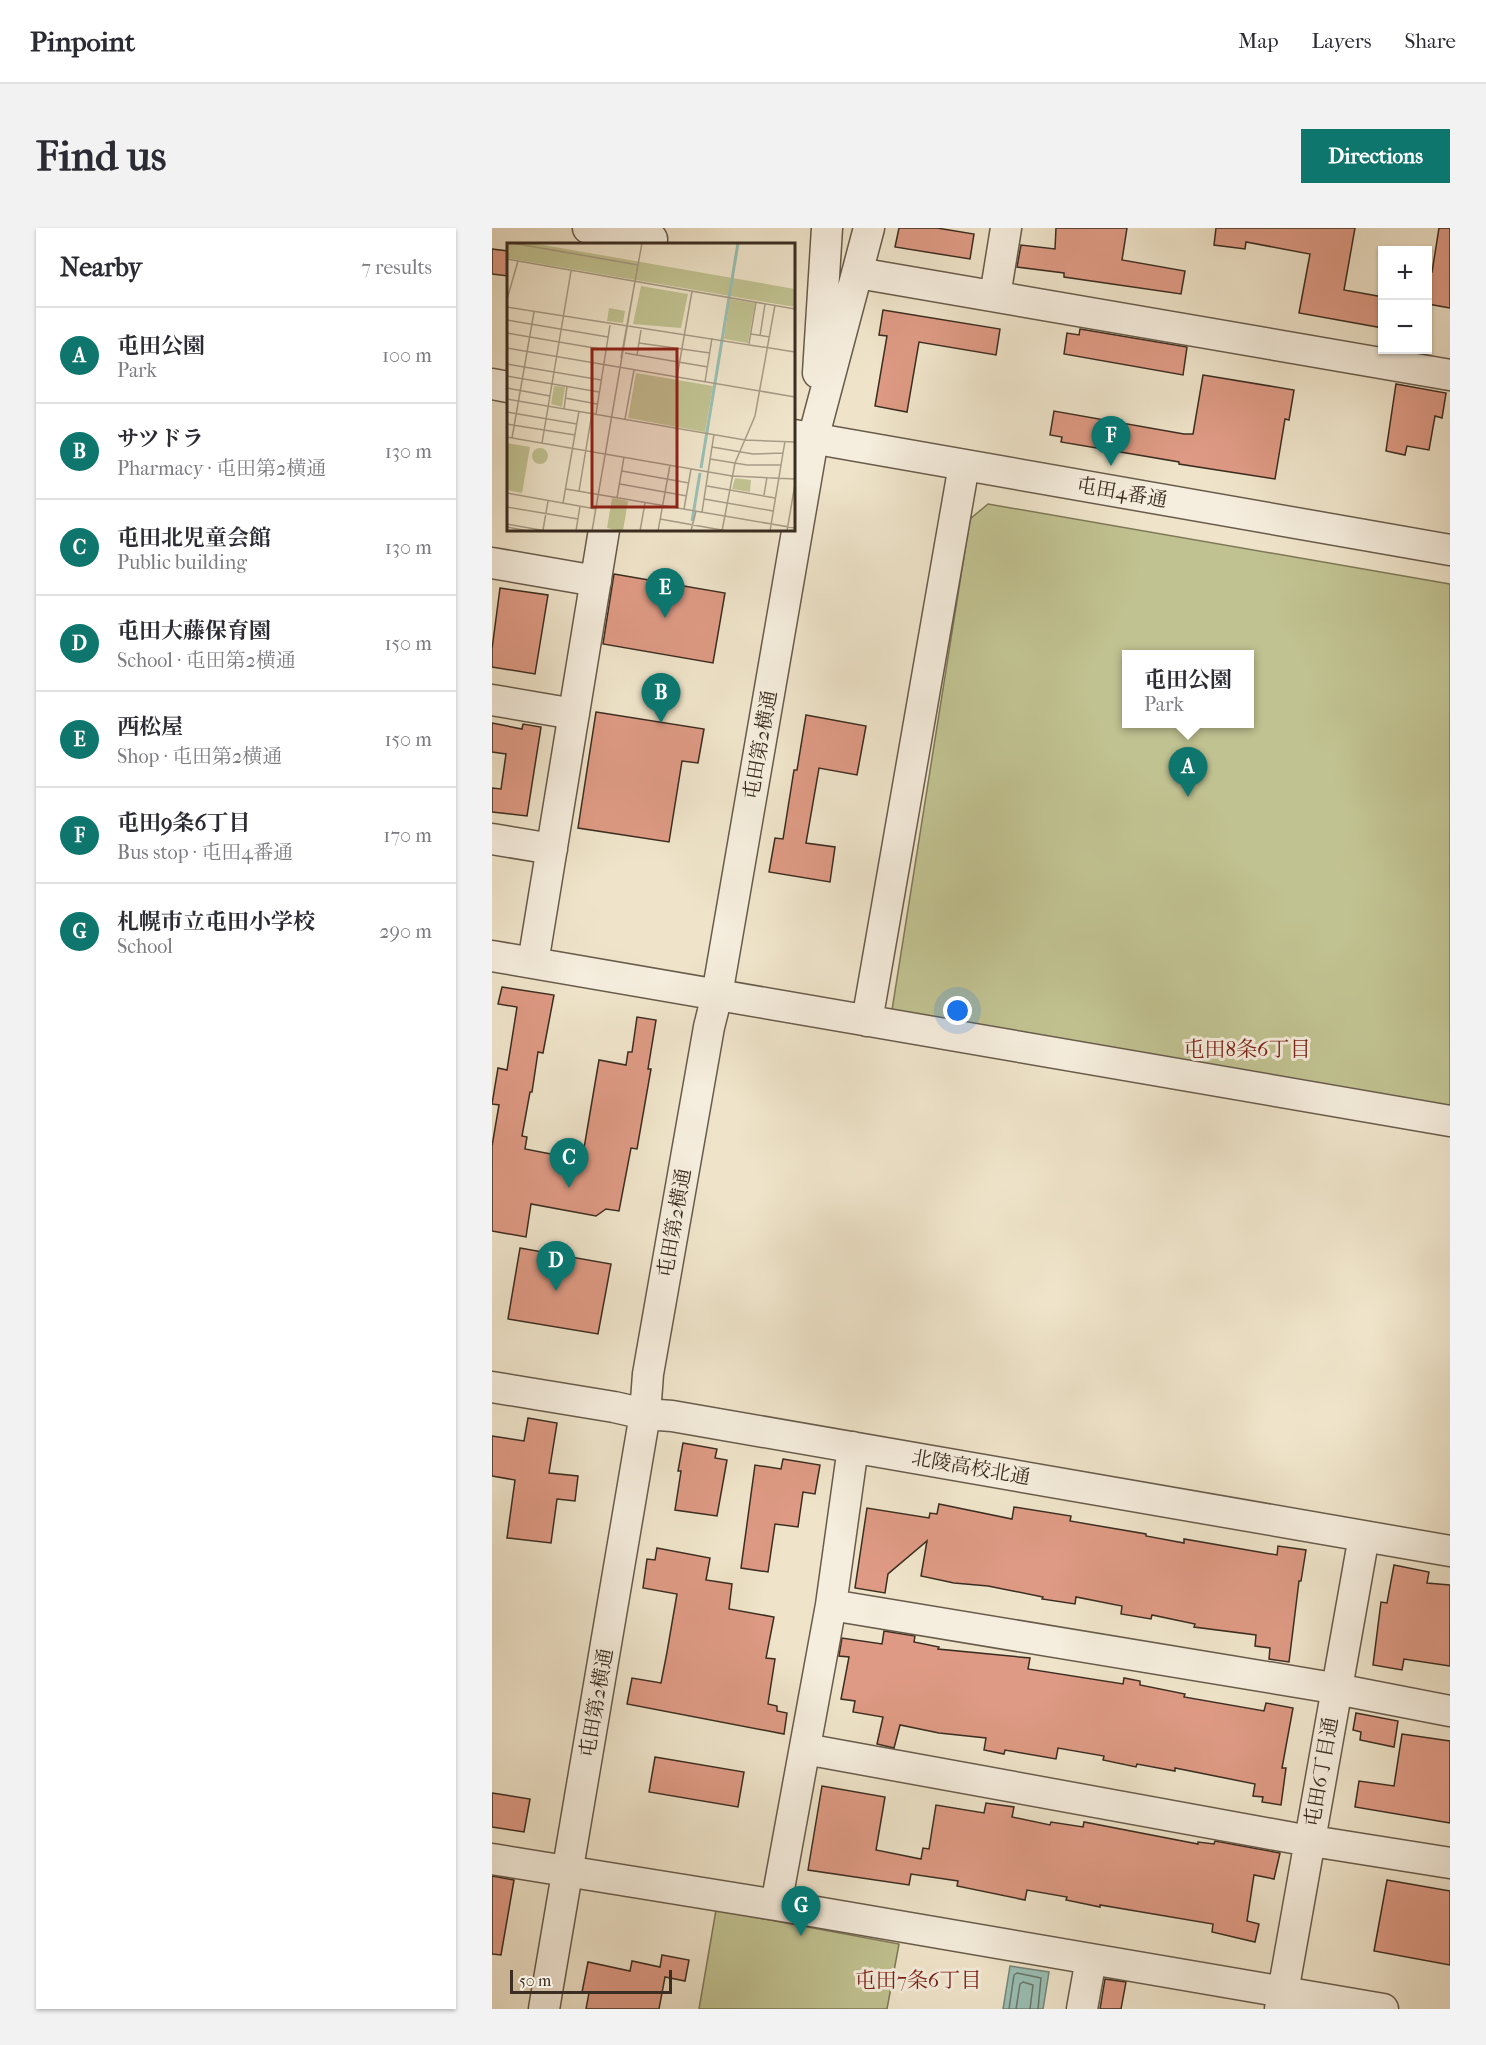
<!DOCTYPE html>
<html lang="en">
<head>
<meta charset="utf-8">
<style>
  body { margin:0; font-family:"IM FELL French Canon","Noto Serif JP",serif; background:#f2f2f3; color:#2b2b33 }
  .controls { position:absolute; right:18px; top:18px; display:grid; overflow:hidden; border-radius:0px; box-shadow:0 2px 4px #0004 }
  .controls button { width:54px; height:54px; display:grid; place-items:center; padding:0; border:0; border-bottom:2px solid #e1e1e2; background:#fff; color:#2b2b33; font:30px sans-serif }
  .scale { position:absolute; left:18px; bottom:15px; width:162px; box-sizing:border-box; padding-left:6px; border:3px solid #3b2d21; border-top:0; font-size:16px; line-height:21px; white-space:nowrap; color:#3b2d21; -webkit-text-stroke:4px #f5eddd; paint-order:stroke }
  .you { position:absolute; left:466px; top:783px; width:21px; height:21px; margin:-15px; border:4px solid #fff; border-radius:50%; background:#1a73e8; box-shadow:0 0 0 9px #1a73e833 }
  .badge { display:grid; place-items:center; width:39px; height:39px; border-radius:50%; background:#0f766e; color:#fff; font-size:20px; font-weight:700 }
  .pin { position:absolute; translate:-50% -50px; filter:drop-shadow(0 2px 3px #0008) }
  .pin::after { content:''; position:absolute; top:32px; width:21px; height:18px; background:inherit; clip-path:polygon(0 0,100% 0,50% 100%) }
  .popup { position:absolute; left:630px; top:422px; width:132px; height:78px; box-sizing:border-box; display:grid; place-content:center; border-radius:0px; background:#fff; filter:drop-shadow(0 2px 4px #0005); font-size:20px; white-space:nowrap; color:#7c7c81 }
  .popup b { font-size:22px; color:#2b2b33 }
  .popup::after { content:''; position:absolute; left:50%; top:100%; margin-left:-12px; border:12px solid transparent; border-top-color:#fff }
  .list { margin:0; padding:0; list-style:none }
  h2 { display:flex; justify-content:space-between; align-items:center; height:78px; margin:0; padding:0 24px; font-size:26px }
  h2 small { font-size:20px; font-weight:400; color:#7c7c81 }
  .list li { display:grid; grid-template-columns:39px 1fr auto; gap:18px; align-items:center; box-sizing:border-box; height:96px; padding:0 24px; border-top:2px solid #e1e1e2 }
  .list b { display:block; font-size:22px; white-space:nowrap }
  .list p { margin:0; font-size:20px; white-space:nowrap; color:#7c7c81 }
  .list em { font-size:20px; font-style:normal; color:#7c7c81 }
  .map { position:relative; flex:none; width:958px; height:1781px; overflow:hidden; border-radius:0px }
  header { display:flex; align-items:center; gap:36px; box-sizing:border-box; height:84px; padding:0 30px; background:#fff; border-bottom:2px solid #e1e1e2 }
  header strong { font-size:28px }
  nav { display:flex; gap:33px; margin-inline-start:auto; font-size:21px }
  .intro { display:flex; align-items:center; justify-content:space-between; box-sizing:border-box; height:144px; padding:0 36px }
  h1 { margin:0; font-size:42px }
  .button { padding:15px 27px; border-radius:0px; background:#0f766e; color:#fff; font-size:21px; font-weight:700 }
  main { display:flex; gap:36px; padding:0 36px }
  aside { flex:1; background:#fff; border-radius:0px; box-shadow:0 2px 4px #0004 }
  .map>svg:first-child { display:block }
  .green { fill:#c1c291; stroke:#7e7859; stroke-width:1.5; fill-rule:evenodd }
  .water { fill:#9abfb4; stroke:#748579; stroke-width:1.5 }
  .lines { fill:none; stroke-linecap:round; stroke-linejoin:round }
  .shore { stroke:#6a766a; stroke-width:1.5 }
  .building { fill:#de9a84; stroke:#3b2d21; stroke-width:1.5 }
  .minor-casing { stroke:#685b4b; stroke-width:33 }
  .minor { stroke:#f5eddd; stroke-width:30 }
  .labels { text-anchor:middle; stroke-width:6; stroke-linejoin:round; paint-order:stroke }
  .street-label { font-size:20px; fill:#3b2d21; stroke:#f5eddd }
  .neighbourhood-label { font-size:21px; fill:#7a1f14; stroke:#f5eddd }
  .inset-river { fill:none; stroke:#9abfb4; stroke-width:3 }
  .inset-road { fill:none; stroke:#a79b86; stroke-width:1.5 }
  .view { fill:#8f2418; fill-opacity:0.15; stroke:#8f2418; stroke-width:3 }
  .inset-edge { fill:none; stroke:#3b2d21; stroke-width:3 }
</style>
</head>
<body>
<header>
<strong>Pinpoint</strong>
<nav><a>Map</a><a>Layers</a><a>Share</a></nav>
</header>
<div class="intro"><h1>Find us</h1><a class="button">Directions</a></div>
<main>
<aside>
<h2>Nearby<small>7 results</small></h2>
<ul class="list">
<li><span class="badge">A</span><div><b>屯田公園</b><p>Park</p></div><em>100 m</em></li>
<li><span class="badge">B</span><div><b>サツドラ</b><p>Pharmacy · 屯田第2横通</p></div><em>130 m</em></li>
<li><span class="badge">C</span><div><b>屯田北児童会館</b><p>Public building</p></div><em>130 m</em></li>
<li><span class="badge">D</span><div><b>屯田大藤保育園</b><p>School · 屯田第2横通</p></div><em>150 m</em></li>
<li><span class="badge">E</span><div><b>西松屋</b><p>Shop · 屯田第2横通</p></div><em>150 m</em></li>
<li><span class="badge">F</span><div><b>屯田9条6丁目</b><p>Bus stop · 屯田4番通</p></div><em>170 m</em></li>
<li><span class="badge">G</span><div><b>札幌市立屯田小学校</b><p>School</p></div><em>290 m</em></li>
</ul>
</aside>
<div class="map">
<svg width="958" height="1781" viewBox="0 0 958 1781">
  <rect width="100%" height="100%" fill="#efe4ca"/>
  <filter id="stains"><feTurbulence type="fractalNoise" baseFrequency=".00333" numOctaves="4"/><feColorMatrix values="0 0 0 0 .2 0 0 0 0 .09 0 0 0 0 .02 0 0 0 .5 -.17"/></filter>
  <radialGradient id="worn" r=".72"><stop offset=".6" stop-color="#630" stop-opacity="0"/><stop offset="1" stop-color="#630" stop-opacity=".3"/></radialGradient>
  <path class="green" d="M 496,276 L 958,356 L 958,879 L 400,782 L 478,291 ZM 634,426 L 758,426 L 758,496 L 634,496 Z
    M 224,1682 L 407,1716 L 395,1781 L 207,1781 Z"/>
  <path class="water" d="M 518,1738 L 557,1744 L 551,1781 L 511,1781 Z"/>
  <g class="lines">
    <path class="shore" d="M 517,1781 L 522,1747 L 525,1745 L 549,1750 L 546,1781
      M 524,1781 L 528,1756 L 531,1754 L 541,1757 L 538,1781"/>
  </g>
  <path class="building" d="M 407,0 L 445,0 L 482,6 L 478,31 L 403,19 Z
    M 564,0 L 635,0 L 630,32 L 693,43 L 689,66 L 572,49 L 572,45 L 525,39 L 529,17 L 563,21 Z
    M 724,0 L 863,0 L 852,62 L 891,69 L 891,100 L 807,85 L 818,26 L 754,14 L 753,21 L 722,17 Z
    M 947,0 L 958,0 L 958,80 L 936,76 L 936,44 L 940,44 Z
    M 0,21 L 16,23 L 16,48 L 0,46 Z
    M 391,82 L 508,101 L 504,127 L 427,114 L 415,184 L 383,178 L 395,108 L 387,107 Z
    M 588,101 L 695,119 L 691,147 L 572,126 L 575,105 L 587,107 Z
    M 711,147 L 802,162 L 797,192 L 793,191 L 783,251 L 687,236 L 687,234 L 569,214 L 570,209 L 558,207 L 562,183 L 692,206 L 701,206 Z
    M 904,156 L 954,165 L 950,190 L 943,188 L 937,222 L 915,218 L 913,227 L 894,223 Z
    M 122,346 L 233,365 L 221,435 L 111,416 Z
    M 8,360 L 56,367 L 43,446 L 0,439 L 0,421 Z
    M 104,484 L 212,501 L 206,535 L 190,533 L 177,614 L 86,600 Z
    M 314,487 L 374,498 L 365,547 L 327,540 L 314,615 L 343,619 L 338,654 L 277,644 L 283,610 L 291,611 L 302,542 L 305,542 Z
    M 0,495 L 30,501 L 31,496 L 49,499 L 35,588 L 0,584 L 0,560 L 9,561 L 14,526 L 0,524 Z
    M 10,759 L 62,767 L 51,825 L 46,824 L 40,864 L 38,864 L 30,908 L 35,909 L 33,921 L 90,932 L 107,832 L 134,837 L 136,824 L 140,824 L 145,789 L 164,792 L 156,841 L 159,841 L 145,921 L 139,920 L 127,983 L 114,981 L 104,988 L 39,976 L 34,1009 L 0,1003 L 0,918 L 7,877 L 0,876 L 6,840 L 15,842 L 25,779 L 6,776 Z
    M 28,1020 L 119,1036 L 106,1106 L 16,1091 Z
    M 36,1190 L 65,1195 L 57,1245 L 86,1248 L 83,1273 L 65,1271 L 59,1315 L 15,1310 L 23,1252 L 0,1248 L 0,1208 L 32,1213 Z
    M 191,1215 L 225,1221 L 223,1230 L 235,1232 L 225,1288 L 183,1282 L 189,1243 L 186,1243 Z
    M 291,1231 L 328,1237 L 323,1266 L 311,1264 L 306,1299 L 283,1296 L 276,1344 L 249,1340 L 263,1237 L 289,1241 Z
    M 447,1276 L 520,1291 L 522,1279 L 579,1288 L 578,1293 L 654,1306 L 654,1308 L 692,1315 L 692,1311 L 785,1327 L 786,1318 L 814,1322 L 809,1353 L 807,1353 L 797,1434 L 777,1431 L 778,1420 L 763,1418 L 764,1407 L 702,1399 L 703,1396 L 660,1387 L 659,1391 L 629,1386 L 630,1378 L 584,1369 L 583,1376 L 550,1371 L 551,1369 L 496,1358 L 462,1355 L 429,1348 L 435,1313 L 396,1346 L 393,1365 L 363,1360 L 375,1280 L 437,1290 L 438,1285 L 445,1286 Z
    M 165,1320 L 218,1330 L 214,1352 L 240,1356 L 237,1381 L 282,1389 L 274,1430 L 283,1431 L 276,1476 L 285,1478 L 285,1483 L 295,1485 L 292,1506 L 135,1476 L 140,1450 L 169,1455 L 175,1424 L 185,1366 L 151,1360 L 155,1331 L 163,1332 Z
    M 902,1337 L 937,1344 L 935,1355 L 958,1357 L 958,1438 L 912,1431 L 910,1442 L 881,1437 L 889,1374 L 895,1375 Z
    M 392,1403 L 423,1408 L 422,1414 L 447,1419 L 446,1421 L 538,1430 L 536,1441 L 631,1456 L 632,1450 L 648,1453 L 648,1457 L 693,1466 L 692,1469 L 772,1483 L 774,1475 L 801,1480 L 790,1540 L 794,1540 L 789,1577 L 770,1574 L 771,1569 L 761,1568 L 763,1556 L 683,1540 L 683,1543 L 645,1536 L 644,1539 L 611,1532 L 612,1528 L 566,1520 L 564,1531 L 513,1522 L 512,1526 L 492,1522 L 494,1510 L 447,1505 L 408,1497 L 402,1520 L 385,1516 L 391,1489 L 361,1484 L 363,1473 L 349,1471 L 357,1429 L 347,1428 L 350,1410 L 390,1416 Z
    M 864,1485 L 906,1493 L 902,1519 L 868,1512 L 869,1504 L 861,1502 Z
    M 910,1506 L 958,1513 L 958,1595 L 863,1579 L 867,1553 L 902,1558 Z
    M 163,1529 L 252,1544 L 246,1579 L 157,1564 Z
    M 330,1558 L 393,1569 L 384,1622 L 429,1631 L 431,1620 L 437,1621 L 444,1577 L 492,1585 L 494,1575 L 522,1579 L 520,1589 L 558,1597 L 559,1594 L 591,1599 L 592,1594 L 706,1616 L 706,1614 L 722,1616 L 723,1613 L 788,1625 L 782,1651 L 762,1647 L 755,1693 L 767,1696 L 763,1714 L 720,1704 L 721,1696 L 608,1677 L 608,1679 L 574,1672 L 575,1669 L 535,1662 L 533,1672 L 465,1658 L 466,1653 L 419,1646 L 417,1657 L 316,1642 Z
    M 0,1565 L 38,1571 L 32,1604 L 0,1599 Z
    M 0,1648 L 22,1652 L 9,1727 L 0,1726 Z
    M 895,1652 L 958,1663 L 958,1737 L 882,1723 Z
    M 170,1727 L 197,1732 L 193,1753 L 173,1749 L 167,1781 L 94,1781 L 97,1765 L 90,1764 L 96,1734 L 138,1743 L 140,1733 L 168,1739 Z
    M 613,1751 L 634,1754 L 629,1781 L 608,1781 Z"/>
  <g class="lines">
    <defs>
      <path id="minor" d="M 96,0 L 160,11
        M 366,45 L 958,147
        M 503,68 L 514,0
        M 326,145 L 335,0
        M 0,156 L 16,159
        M 302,207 L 958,322
        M 0,335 L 104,353
        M 0,472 L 82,486
        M 0,611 L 60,621
        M 0,728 L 958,893
        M 41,735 L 112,302
        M 375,793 L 472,237
        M 0,1159 L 122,1179 L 153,1186 L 180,1188 L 958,1323
        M 339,1377 L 829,1458 L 958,1483
        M 313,1521 L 801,1610 L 958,1635
        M 0,1631 L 284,1677 L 891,1781
        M 284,1677 L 339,1377 L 361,1219
        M 52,1781 L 153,1186 L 156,1146 L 217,799 L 225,767 L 321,211 L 377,0
        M 590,1781 L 599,1731
        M 788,1781 L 872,1308"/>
    </defs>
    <use href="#minor" class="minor-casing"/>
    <use href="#minor" class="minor"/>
  </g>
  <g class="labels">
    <g class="street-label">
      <text transform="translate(630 264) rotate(10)" y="7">屯田4番通</text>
      <text transform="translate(268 517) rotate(-80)" y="7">屯田第2横通</text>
      <text transform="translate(182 995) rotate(-80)" y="7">屯田第2横通</text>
      <text transform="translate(479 1239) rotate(10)" y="7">北陵高校北通</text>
      <text transform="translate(104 1475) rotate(-80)" y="7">屯田第2横通</text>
      <text transform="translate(829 1544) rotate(-80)" y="7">屯田6丁目通</text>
    </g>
    <g class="neighbourhood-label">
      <text x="755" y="828">屯田8条6丁目</text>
      <text x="426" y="1759">屯田7条6丁目</text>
    </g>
  </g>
  <g transform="translate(15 15)">
    <rect width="288" height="288" fill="#efe4ca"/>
    <path d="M 0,0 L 25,0 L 288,46 L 288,64 L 0,15 ZM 134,43 L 181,51 L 174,85 L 126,81 ZM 223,56 L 248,60 L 241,100 L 217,96 ZM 102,65 L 118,68 L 116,80 L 100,78 ZM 129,130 L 206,143 L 198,189 L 121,175 ZM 47,143 L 58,144 L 55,164 L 44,161 ZM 0,200 L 23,204 L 15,250 L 0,247 ZM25 213a8 8 0 1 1 16 0a8 8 0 1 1-16 0ZM 228,235 L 244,237 L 243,249 L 225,246 ZM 105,255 L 121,258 L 116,288 L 100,285 Z" fill="#c1c291"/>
    <path class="inset-river" d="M 194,225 L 231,0M 185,278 L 193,230"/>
    <path class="inset-road" d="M 5,0 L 131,22 L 135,0M 0,16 L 288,66M 0,56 L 11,18M 0,64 L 288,109M 0,77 L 101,94M 0,90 L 99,107M 244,91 L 263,94M 253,93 L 258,61M 132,100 L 203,110M 242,101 L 249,59M 0,105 L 288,154M 118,110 L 201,124M 130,112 L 134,87M 114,115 L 131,22M 0,121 L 94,137M 0,133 L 92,149M 170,134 L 185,48M 198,139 L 205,95M 0,145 L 43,153M 58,155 L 90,161M 0,156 L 238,197 L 288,199M 57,166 L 60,143M 0,169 L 70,181M 89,171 L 103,82M 118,176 L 127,127M 0,181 L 68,192M 0,194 L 225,233 L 288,236M 5,195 L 27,69M 35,200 L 64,28M 205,204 L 246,211 L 276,210M 203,216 L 240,222 L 274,222M 115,228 L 182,240M 113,241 L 180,253M 200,243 L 268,255M 59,246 L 288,285M 72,248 L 85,170M 0,250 L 89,266M 257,252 L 260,234M 110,255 L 117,214M 197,256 L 266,268M 56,260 L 72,168M 0,264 L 71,276M 177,266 L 184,226M 195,269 L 207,191M 153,276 L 220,288M 0,281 L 39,288M 0,284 L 21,288M 36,287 L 41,258M 69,288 L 73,263M 85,288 L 128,38M 133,288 L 138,260M 151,288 L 163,222M 184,288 L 189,268M 215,288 L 228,220 L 248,173 L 268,62M 263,288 L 278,198M 280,288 L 288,241"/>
    <path class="view" d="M 85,106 L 170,106 L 170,264 L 85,264 Z"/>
    <rect width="288" height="288" class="inset-edge"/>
  </g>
  <rect width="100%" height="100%" filter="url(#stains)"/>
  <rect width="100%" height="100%" fill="url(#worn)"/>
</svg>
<div class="controls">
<button>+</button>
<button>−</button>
</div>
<div class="scale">50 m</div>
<div class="you"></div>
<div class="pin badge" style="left:696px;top:569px">A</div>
<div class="popup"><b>屯田公園</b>Park</div>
<div class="pin badge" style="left:169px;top:495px">B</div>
<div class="pin badge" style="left:77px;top:960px">C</div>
<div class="pin badge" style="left:64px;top:1063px">D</div>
<div class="pin badge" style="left:173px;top:390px">E</div>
<div class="pin badge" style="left:619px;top:238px">F</div>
<div class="pin badge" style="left:309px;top:1708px">G</div>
</div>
</main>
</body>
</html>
